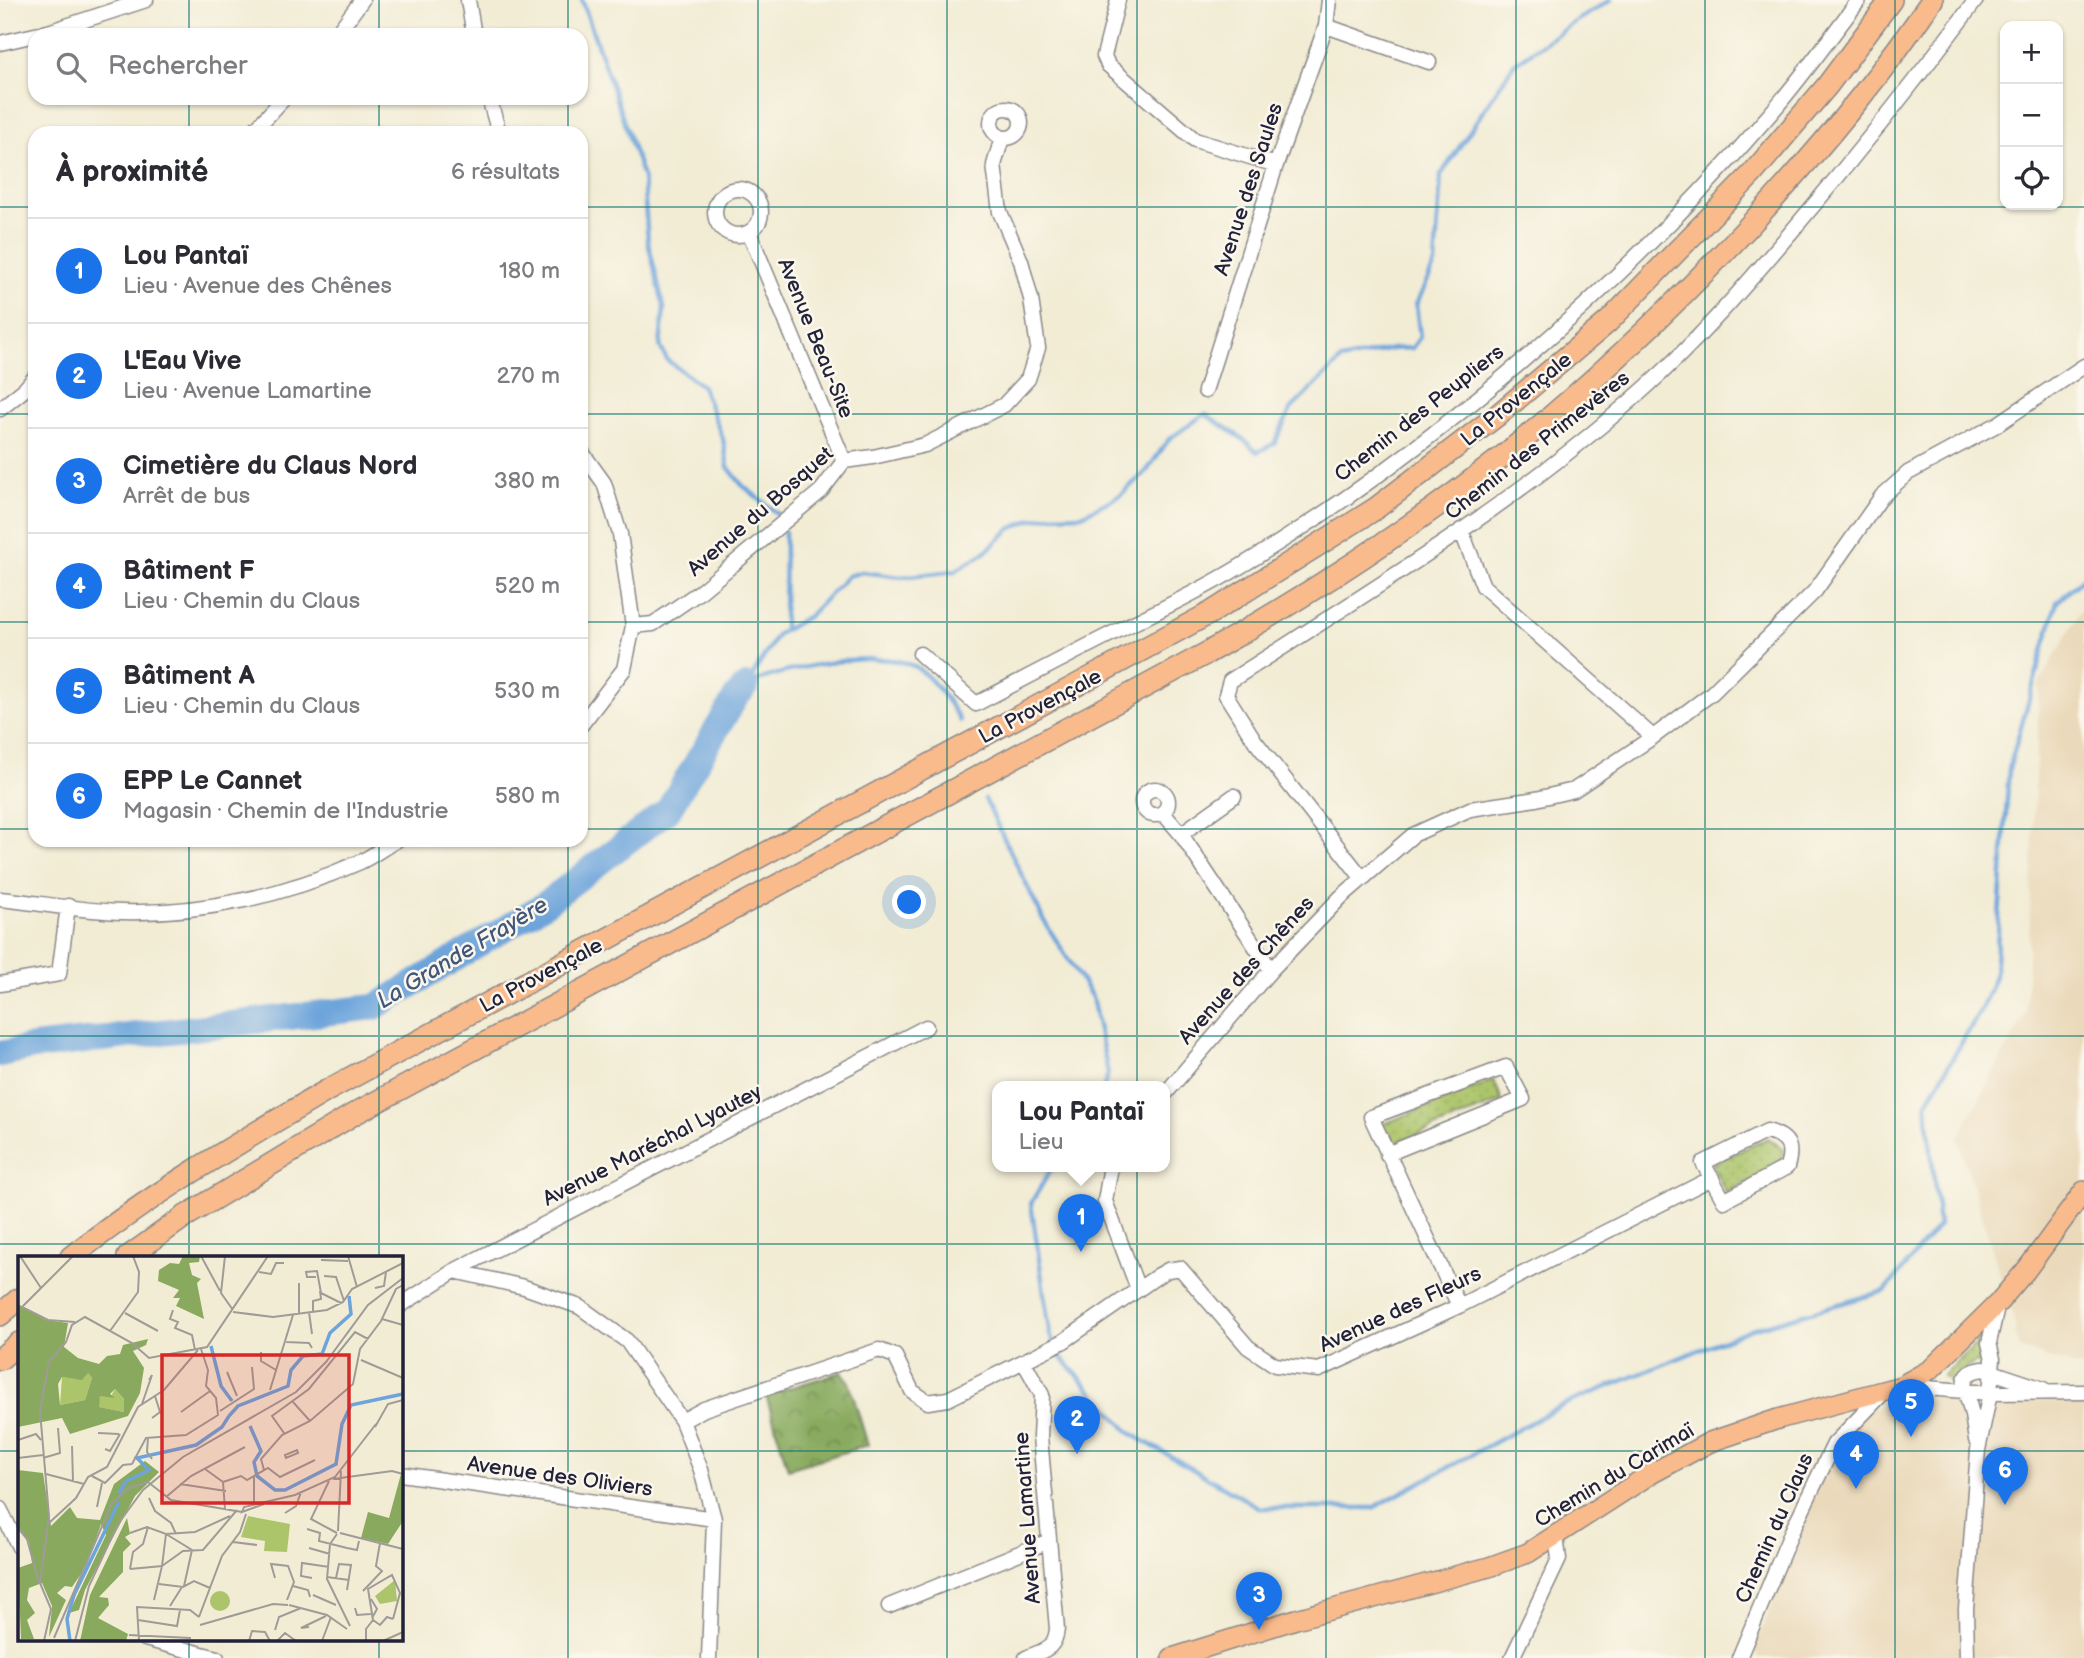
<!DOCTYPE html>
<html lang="fr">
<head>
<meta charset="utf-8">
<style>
  body { margin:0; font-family:"Balsamiq Sans",sans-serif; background:#f7f7f7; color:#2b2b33 }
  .controls { position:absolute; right:21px; top:21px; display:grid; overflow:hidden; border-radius:14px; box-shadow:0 2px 5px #0004 }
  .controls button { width:63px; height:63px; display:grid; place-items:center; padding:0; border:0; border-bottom:2px solid #e1e1e2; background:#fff; color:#2b2b33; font:35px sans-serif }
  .you { position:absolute; left:910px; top:903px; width:24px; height:24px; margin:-18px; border:5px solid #fff; border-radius:50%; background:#1a73e8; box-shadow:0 0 0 10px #1a73e833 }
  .badge { display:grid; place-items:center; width:46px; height:46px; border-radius:50%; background:#1a73e8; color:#fff; font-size:23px; font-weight:700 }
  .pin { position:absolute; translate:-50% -58px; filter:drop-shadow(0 2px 4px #0008) }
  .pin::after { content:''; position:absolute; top:37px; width:24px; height:21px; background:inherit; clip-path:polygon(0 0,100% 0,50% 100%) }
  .popup { position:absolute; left:992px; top:1081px; width:178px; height:91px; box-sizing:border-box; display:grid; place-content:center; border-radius:14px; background:#fff; filter:drop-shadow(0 2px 5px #0005); font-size:23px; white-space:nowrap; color:#7c7c81 }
  .popup b { font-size:26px; color:#2b2b33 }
  .popup::after { content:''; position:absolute; left:50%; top:100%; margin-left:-14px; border:14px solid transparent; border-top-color:#fff }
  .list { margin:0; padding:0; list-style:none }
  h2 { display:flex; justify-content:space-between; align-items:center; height:91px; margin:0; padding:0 28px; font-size:30px }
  h2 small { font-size:23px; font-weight:400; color:#7c7c81 }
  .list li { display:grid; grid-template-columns:46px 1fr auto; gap:21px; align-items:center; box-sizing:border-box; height:105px; padding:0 28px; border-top:2px solid #e1e1e2 }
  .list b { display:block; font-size:26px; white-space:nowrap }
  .list p { margin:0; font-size:23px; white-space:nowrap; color:#7c7c81 }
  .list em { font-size:23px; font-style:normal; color:#7c7c81 }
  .icon { flex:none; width:38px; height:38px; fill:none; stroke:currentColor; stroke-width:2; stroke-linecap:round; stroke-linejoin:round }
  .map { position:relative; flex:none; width:2084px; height:1658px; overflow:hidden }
  .search { position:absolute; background:#fff; box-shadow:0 2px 5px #0004; left:28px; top:28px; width:560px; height:77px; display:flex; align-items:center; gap:18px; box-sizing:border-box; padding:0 24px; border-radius:21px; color:#7c7c81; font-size:26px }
  .panel { position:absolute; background:#fff; box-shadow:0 2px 5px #0004; left:28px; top:126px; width:560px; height:721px; border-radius:21px }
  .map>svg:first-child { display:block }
  .built { fill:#ead9ba }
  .green { fill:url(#green-dots); stroke:#677452; stroke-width:2 }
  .forest { fill:url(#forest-crowns); stroke:#56664c; stroke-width:2 }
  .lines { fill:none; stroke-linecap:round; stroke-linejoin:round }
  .stream { stroke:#6da4db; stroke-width:4.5 }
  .river { stroke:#6da4db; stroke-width:26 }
  .minor-casing { stroke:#8a8788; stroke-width:17 }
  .major-casing { stroke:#8a8788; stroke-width:22 }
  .highway-casing { stroke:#8a8788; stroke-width:24 }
  .minor { stroke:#fff; stroke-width:14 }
  .major { stroke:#fabb8c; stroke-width:19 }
  .highway { stroke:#fabb8c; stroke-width:21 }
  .grid { fill:none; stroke:#0f766e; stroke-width:2; stroke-opacity:0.55 }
  .labels { text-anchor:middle; stroke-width:5; stroke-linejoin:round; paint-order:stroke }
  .street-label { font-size:21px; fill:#22223b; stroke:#fbf7ec }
  .water-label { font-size:23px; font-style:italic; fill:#40567b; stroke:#fbf7ec }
  .inset-river { fill:none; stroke:#6da4db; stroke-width:3.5 }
  .inset-road { fill:none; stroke:#9f9b97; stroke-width:2 }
  .view { fill:#d62828; fill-opacity:0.15; stroke:#d62828; stroke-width:3.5 }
  .inset-edge { fill:none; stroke:#22223b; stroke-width:3.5 }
</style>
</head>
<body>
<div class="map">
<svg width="2084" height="1658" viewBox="0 0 2084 1658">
  <defs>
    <pattern id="green-dots" width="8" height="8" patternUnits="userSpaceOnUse" patternTransform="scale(1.75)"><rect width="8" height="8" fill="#acc56a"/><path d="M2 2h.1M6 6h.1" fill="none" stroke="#94a95d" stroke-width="1.8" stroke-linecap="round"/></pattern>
    <pattern id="forest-crowns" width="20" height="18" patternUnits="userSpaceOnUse" patternTransform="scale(1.75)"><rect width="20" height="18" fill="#89aa5e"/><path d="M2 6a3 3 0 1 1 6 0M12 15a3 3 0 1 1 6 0" fill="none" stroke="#708a4f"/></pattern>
  </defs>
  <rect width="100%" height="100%" fill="#fbf7ec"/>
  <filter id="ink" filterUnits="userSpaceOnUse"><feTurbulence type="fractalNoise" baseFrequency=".0143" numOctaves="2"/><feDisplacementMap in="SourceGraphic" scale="14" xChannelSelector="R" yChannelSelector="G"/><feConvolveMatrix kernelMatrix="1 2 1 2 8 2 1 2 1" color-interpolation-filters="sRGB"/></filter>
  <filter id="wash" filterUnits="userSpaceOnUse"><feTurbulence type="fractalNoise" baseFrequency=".00686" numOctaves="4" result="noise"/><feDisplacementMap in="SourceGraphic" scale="28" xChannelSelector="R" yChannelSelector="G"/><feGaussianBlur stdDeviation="1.57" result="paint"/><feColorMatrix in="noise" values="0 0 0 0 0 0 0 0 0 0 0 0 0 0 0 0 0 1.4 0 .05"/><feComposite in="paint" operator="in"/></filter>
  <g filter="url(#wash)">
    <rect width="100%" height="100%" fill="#f2ecd4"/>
    <path class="built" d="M 2084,606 L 2084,1369 L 2019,1348 L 2014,1321 L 1958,1138 L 2026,1013 L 2039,683 Z
      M 1945,1395 L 2014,1403 L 2084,1398 L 2084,1658 L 1759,1658 L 1754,1649 L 1819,1485 L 1834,1458 L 1849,1412 Z"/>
    <path class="green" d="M 1494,1080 L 1502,1101 L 1389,1146 L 1381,1125 Z
      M 1768,1138 L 1783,1149 L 1782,1160 L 1776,1168 L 1726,1193 L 1712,1164 Z
      M 1981,1339 L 1986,1364 L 1976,1362 L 1958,1373 L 1955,1382 L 1951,1382 L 1943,1376 Z"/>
    <path class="forest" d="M 841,1372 L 849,1382 L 868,1445 L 788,1469 L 766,1395 Z"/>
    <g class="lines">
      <path class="stream" d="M 582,0 L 643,177 L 648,242 L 664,308 L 660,346 L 667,360 L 702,386 L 723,439 L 728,467 L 742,485 L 778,514
        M 784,629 L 785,532
        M 746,685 C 782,669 885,645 920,670 C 936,683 950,703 960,721
        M 746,686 L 778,634 L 809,616 L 848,576 L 862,572 L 901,577 L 955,571 L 984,553 L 1010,529 L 1031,520 L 1051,516 L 1082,515 L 1119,496 L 1146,472 L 1169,439 L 1205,414 L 1243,439 L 1257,452 L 1274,444 L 1291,409 L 1341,360 L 1392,349 L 1412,348 L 1420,337 L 1416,305 L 1435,264 L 1441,175 L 1514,64 L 1579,19 L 1611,0
        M 985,799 L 1044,921 L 1092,997 L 1108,1073 L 1104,1086
        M 1053,1166 L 1031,1203 L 1050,1335 L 1060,1356 L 1130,1433 L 1260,1508 L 1373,1508 L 1563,1405 L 1751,1329 L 1885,1291 L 1939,1225 L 1926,1104 L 1983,1006 L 1995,976 L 2009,769 L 2057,602 L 2084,578"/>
      <path class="river" d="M 0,1054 L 34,1047 L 375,1007 L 545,904 L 668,810 L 736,697 L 746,686"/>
    </g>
  </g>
  <g filter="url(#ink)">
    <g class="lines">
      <defs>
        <path id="minor" d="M 468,0 L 474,35
          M 1118,0 L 1104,56 L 1108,65 L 1195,140 L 1276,165
          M 1326,26 L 1429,62
          M 336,35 L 362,0
          M 0,43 L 48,32 L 146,0
          M 489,98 L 499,133
          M991 123a15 15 0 1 1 30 0a15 15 0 1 1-30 0Z
          M 252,133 L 284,98
          M715 212a23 23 0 1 1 46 0a23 23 0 1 1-46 0Z
          M 749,232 L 844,461
          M 1205,391 L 1276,165 L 1326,26 L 1329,0
          M 0,409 L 25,389 L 35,377
          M 581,451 L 604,483 L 620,534 L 633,626 L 624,669 L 581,725
          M 1461,530 L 1483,586 L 1653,737
          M 633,626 L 653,624 L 701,591 L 821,491 L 844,461 L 873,457 L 925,445 L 1004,405 L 1028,379 L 1038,348 L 1031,299 L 1021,261 L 1000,212 L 994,165 L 1002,138
          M 920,654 L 976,704 C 1024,679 1071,654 1119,630 C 1158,611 1198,592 1236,569 C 1432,452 1622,286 1771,113 C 1802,77 1830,38 1859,0
          M1142 802a13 13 0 1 1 26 0a13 13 0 1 1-26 0Z
          M 1163,813 L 1181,834 L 1271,970
          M 1181,834 L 1234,796
          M 1363,879 L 1255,741 L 1226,695 L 1230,681 C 1372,590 1518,502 1644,389 C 1698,341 1745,286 1792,231 C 1856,156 1917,79 1976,0
          M 0,899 C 40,903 82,911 122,912 C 203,914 286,895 360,862 C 373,856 384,847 397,840
          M 0,984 L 59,974 L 68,906
          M 1165,1094 L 1271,970 L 1341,897 L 1413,835 L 1470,809 L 1536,799 L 1574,790 L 1653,737 L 1712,693 L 1815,591 L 1882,496 L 1908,473 L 1998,424 L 2084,366
          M 1767,1131 C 1789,1137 1793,1146 1787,1167 L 1724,1201 L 1703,1163 Z
          M 1387,1154 L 1523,1099 L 1506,1067 L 1371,1117 L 1459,1306
          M 1111,1166 L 1105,1201 L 1138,1289
          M 454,1271 L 524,1287 L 580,1307 L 627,1341 L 682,1421 L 701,1470 L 714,1519 L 709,1658
          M 401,1305 L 454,1271 L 926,1027
          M 1024,1362 L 1042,1395 L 1040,1437 L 1057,1629 C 1055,1650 1043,1650 1026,1658
          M 1901,1386 L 1990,1393 L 2084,1392
          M 682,1421 L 704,1409 L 879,1350 L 895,1356 L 912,1391 L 928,1402 L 948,1399 L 1064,1341 L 1159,1275 L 1168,1270 L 1180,1268 L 1248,1347 L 1275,1365 L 1319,1370 L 1459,1306 L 1712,1178
          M 1976,1440 C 1974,1429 1973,1417 1970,1407 C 1965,1388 1956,1373 1983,1369 L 2043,1389
          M 401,1474 L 714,1519
          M 0,1509 L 19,1547
          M 889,1606 L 1049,1541
          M 145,1639 L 217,1658
          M 1512,1658 L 1559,1559 L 1556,1537
          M 1739,1658 L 1792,1531 L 1834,1444 L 1884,1392
          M 1967,1658 L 1966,1609 L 1978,1450 L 1990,1393 L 1993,1359 L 1989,1343 L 1998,1303"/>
        <path id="major" d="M 1172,1658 L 1296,1619 L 1489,1567 L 1528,1553 L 1649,1475 L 1710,1442 L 1778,1419 L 1901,1386 L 1931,1369 L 1998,1303 L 2027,1269 L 2084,1191"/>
        <path id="highway" d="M 71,1257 C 151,1194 240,1142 328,1090 L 1212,612 L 1375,509 L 1499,414 L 1608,322 L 1752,174 L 1827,86 L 1891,0
          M 128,1257 L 184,1217 L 354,1114 L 1207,653 C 1310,594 1409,530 1502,457 C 1590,387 1672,308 1749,226 C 1815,155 1878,80 1932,0
          M 0,1315 L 19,1299
          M 0,1359 L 19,1343"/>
      </defs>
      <use href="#minor" class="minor-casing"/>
      <use href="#major" class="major-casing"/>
      <use href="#highway" class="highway-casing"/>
      <use href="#minor" class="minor"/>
      <use href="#major" class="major"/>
      <use href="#highway" class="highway"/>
    </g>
  </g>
  <path class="grid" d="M 189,0 L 189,35M 379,0 L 379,35M 568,0 L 568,35M 758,0 L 758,1658M 947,0 L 947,1658M 1137,0 L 1137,1658M 1326,0 L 1326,1658M 1516,0 L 1516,1658M 1705,0 L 1705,1658M 1895,0 L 1895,1658M 189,98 L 189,133M 379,98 L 379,133M 568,98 L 568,133M 0,207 L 35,207M 581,207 L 2084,207M 0,414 L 35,414M 581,414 L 2084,414M 0,622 L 35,622M 581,622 L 2084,622M 0,829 L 35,829M 581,829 L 2084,829M 189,840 L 189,1257M 379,840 L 379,1257M 568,840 L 568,1658M 0,1036 L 2084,1036M 0,1244 L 2084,1244M 0,1451 L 19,1451M 401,1451 L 2084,1451M 189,1639 L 189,1658M 379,1639 L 379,1658"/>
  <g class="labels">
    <g class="street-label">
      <text transform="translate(1248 189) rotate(-72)" y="7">Avenue des Saules</text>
      <text transform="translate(816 338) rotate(68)" y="7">Avenue Beau-Site</text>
      <text transform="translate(1516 399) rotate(-39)" y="7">La Provençale</text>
      <text transform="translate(1419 413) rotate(-38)" y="7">Chemin des Peupliers</text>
      <text transform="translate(1537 445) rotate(-38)" y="7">Chemin des Primevères</text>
      <text transform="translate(760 511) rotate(-41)" y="7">Avenue du Bosquet</text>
      <text transform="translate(1040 706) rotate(-28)" y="7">La Provençale</text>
      <text transform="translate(1246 970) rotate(-48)" y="7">Avenue des Chênes</text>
      <text transform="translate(541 975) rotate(-28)" y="7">La Provençale</text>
      <text transform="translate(652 1145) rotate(-27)" y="7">Avenue Maréchal Lyautey</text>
      <text transform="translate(1400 1309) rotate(-25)" y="7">Avenue des Fleurs</text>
      <text transform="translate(1614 1475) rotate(-31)" y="7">Chemin du Carimaï</text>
      <text transform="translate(560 1476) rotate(8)" y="7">Avenue des Oliviers</text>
      <text transform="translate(1027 1518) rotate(-94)" y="7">Avenue Lamartine</text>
      <text transform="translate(1774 1528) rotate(-66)" y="7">Chemin du Claus</text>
    </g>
    <g class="water-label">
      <text transform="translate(462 952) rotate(-31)" y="8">La Grande Frayère</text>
    </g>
  </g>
  <g transform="translate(18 1256)">
    <rect width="385" height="385" fill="#f2ecd4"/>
    <path d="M 70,117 L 74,122 L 67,144 L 42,149 L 44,121 L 59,123 ZM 97,133 L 106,143 L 106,156 L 80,151 L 82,140 L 93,140 ZM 377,324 L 379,345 L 362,348 L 357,340 Z" fill="#acc56a"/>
    <path d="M 165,0 L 182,0 L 181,6 L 171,7 L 174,19 L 183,23 L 179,27 L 186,63 L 158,50 L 162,42 L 155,42 L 161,34 L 140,25 L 141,14 L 152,7 L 161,8 ZM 0,48 L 28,64 L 50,67 L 46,91 L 60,102 L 81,108 L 89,100 L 102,98 L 105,89 L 130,83 L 128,89 L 115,95 L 126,112 L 122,137 L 110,160 L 52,178 L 44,162 L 0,171 ZM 70,117 L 74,122 L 67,144 L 42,149 L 40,128 L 44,121 L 64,124 ZM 97,133 L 106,143 L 106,156 L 81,151 L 82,140 L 97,142 L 92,138 ZM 127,205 L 141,216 L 117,240 L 67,334 L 61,354 L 51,357 L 88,279 L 83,268 L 69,309 L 54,331 L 47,330 L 39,337 L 48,344 L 31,381 L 34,350 L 24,327 L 11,332 L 9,344 L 17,357 L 9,364 L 16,383 L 3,383 L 0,312 L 14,307 L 11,286 L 0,270 L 0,214 L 25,217 L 33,270 L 52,251 L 59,262 L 82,264 L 96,228 ZM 383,218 L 385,265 L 370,288 L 343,282 L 350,256 L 371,262 ZM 109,262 L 112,278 L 107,281 L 113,288 L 105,296 L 105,316 L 81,341 L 90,342 L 91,349 L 80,362 L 110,378 L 108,385 L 62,385 L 72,339 Z" fill="#89aa5e" fill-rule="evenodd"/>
    <path d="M 230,260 L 272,268 L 269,296 L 246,295 L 247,285 L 223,281 Z" fill="#acc56a"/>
    <path d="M192 345a10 10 0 1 1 20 0a10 10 0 1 1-20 0Z" fill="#acc56a"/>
    <path class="inset-river" d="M 193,90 L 203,130 L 214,145M 211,160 L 220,150 L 270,130 L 273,114 L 285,100 L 304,98 L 312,77 L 333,58 L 331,40M 232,170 L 243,195 L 236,206 L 239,220 L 257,234 L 267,234 L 318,208 L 324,168 L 333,149 L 385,138M 101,237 L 107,226 L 131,214 L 119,202 L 178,189 L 204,171 L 211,160M 52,385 L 49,363 L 56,339 L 101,246"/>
    <path class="inset-road" d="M 2,0 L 23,32 L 4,51M 183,0 L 202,35M 207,0 L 203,37 L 215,54M 330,0 L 339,31M 303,4 L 330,5M 241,16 L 253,18 L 258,7 L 266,7M 306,20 L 318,21 L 326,45M 298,21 L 289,21 L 288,16 L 299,15 L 303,37 L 323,47M 281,27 L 281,58M 23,32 L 55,0M 357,32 L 366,30 L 368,16M 4,51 L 30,64 L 57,66M 155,54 L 152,63 L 160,66 L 157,72 L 174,79 L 177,94M 295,55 L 295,45 L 303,43 L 302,35M 215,56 L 255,61 L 309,54 L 325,46 L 334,33 L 385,7M 291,56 L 294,78M 107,57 L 140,75M 364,63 L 385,69M 92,75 L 120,36 L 121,16 L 115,0M 268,86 L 291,87 L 294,92M 243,96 L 243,105 L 258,114M 343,104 L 385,122M 211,120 L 209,116 L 219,140M 252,134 L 275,59M 275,146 L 292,165M 124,148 L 134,119 L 131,124M 202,155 L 236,133 L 234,111M 163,156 L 192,135M 134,162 L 142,156 L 137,140M 357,171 L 370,148 L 385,144M 80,177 L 101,178M 266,177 L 254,160 L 291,133 L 337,76 L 350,83M 130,181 L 129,196 L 134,203M 0,184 L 18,178 L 23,184M 54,190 L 55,225M 87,193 L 92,195 L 102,178M 279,194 L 280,197 L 268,202 L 267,199 ZM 0,202 L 25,199M 25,202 L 42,197 L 40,172M 114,208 L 128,182 L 168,179 L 200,159 L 198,142 L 188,130 L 190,114 L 183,93M 187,213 L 205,226 L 207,253M 246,214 L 243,203 L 264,179 L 292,165 L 335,128 L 342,93 L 363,65 L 378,33 L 385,29M 28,218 L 66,228M 74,220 L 87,227 L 105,209 L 114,208M 315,223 L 374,215 L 385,218M 311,225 L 293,263 L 319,277M 205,226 L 223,220 L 229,224 L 250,212 L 262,221 L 297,204M 162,228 L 208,235M 148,241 L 173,220 L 227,191M 131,242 L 137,255 L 153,267 L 158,278M 236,247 L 236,221M 246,248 L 224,256 L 226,251 L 277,239 L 317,221 L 358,168M 79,251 L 84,227M 267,257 L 278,250 L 283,236M 31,267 L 58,242 L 70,221 L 89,211 L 120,151 L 146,134 L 180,94M 0,272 L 9,283 L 21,327M 289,273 L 302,277 L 301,285 L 329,292 L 339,294 L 341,285M 320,275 L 323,215M 112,277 L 129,271 L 148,278 L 177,276 L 212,260M 322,277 L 385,293M 148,278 L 174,294 L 166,330M 319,278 L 312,288 L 309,323 L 332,370M 215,286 L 239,289M 291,292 L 312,298M 112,313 L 144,310 L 148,278M 112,313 L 115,296 L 125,288 L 130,271M 309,321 L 331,324M 257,322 L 253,308 L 270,310 L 276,326 L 269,344M 294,322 L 283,320 L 284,307 L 311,311M 318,322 L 321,308 L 333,309 L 329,334M 141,328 L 165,331 L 176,325 L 192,332M 275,330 L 290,334 L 292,341M 345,335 L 364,315 L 358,310 L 362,287M 295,339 L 318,349M 353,343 L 359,353 L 354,362M 136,344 L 144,310 L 165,295 L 185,294 L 219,254M 271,349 L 309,359 L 329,373M 152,350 L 164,331M 337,352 L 339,359 L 353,358M 181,361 L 204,300 L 222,276 L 228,258M 120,364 L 159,370 L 162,354M 355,364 L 350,333 L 374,319 L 382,337 L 375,363M 355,364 L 362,369 L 369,361 L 375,363M 182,369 L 255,348 L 270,349M 291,371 L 283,372 L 308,360M 257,374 L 261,361 L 283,352M 111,379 L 173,382M 36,382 L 94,247 L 111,232 L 130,226 L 153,244 L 224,256M 26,385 L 33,353 L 22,327 L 31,260 L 22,155 L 31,106 L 48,86 L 54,69 L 67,61 L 114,87 L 131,102 L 189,91 L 250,0M 57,385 L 71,330 L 100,268 L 125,234 L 165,201 L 278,136 L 308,106 L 350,49 L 385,22M 121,385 L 119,351 L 172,354 L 181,361M 231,385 L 234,375 L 247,376 L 252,385M 259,385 L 267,377 L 278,385M 304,385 L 313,361M 348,385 L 348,373 L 355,364M 365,385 L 385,376"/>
    <path class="view" d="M 144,99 L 331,99 L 331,247 L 144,247 Z"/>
    <rect width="385" height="385" class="inset-edge"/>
  </g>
</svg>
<div class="controls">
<button>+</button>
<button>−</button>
<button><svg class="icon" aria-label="locate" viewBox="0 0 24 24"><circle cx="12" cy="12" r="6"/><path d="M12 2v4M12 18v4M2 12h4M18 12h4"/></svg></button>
</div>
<div class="you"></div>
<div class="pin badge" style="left:1081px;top:1252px">1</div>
<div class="popup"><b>Lou Pantaï</b>Lieu</div>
<div class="pin badge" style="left:1077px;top:1454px">2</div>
<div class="pin badge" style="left:1259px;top:1630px">3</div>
<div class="pin badge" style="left:1856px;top:1489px">4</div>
<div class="pin badge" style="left:1911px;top:1437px">5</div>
<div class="pin badge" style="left:2005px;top:1505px">6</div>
<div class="search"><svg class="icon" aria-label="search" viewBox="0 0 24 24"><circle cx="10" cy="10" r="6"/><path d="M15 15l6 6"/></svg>Rechercher</div>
<section class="panel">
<h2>À proximité<small>6 résultats</small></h2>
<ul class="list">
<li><span class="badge">1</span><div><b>Lou Pantaï</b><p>Lieu · Avenue des Chênes</p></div><em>180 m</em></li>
<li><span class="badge">2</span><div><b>L'Eau Vive</b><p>Lieu · Avenue Lamartine</p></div><em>270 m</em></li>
<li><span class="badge">3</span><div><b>Cimetière du Claus Nord</b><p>Arrêt de bus</p></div><em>380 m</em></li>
<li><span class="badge">4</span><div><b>Bâtiment F</b><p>Lieu · Chemin du Claus</p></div><em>520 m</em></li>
<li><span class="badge">5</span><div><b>Bâtiment A</b><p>Lieu · Chemin du Claus</p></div><em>530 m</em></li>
<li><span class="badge">6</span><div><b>EPP Le Cannet</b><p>Magasin · Chemin de l'Industrie</p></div><em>580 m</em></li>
</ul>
</section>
</div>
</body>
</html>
